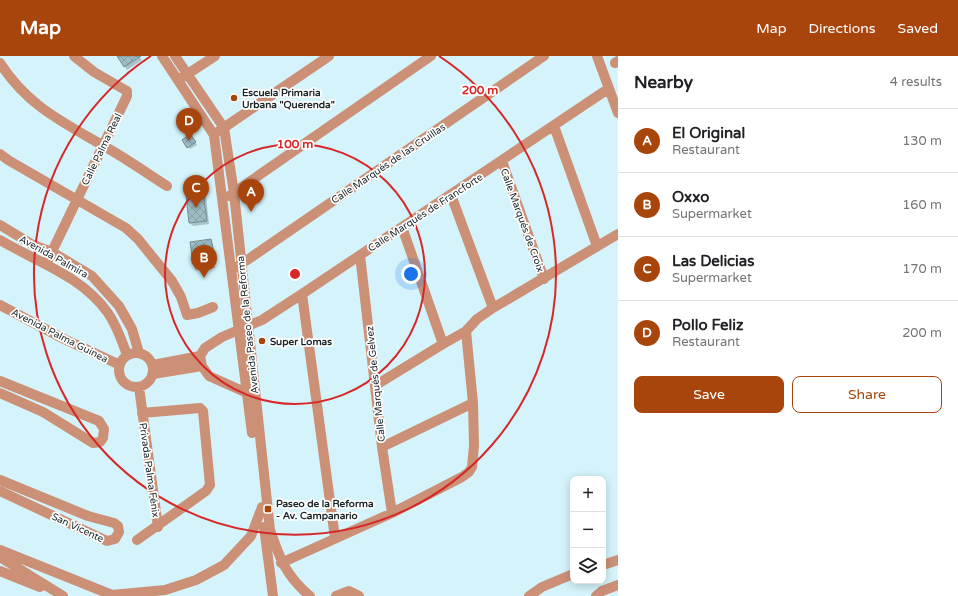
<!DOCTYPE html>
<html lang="en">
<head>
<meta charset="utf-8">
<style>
  body { margin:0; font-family:"Varela Round",sans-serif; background:#f2f2f2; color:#202124 }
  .controls { position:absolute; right:12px; bottom:12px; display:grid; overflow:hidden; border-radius:8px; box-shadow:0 2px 10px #0003 }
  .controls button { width:36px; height:36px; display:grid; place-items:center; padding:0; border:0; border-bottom:1px solid #e0e0e0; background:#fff; color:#202124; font:20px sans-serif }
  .you { position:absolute; left:411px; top:218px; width:14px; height:14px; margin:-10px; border:3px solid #fff; border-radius:50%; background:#1a73e8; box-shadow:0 0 0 6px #1a73e833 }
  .badge { display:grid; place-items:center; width:26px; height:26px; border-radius:50%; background:#a8450c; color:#fff; font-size:13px; font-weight:700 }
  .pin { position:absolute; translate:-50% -33px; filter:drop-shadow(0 1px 2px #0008) }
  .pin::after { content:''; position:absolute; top:21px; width:14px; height:12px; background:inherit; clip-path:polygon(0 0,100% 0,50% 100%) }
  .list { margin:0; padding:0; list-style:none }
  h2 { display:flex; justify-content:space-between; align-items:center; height:52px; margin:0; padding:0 16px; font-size:17px }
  h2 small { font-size:13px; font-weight:400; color:#757577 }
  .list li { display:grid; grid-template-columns:26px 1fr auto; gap:12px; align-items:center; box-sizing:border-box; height:64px; padding:0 16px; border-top:1px solid #e0e0e0 }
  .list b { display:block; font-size:15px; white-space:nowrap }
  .list p { margin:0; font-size:13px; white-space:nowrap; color:#757577 }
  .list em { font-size:13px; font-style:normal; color:#757577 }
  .actions { display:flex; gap:8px; padding:12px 16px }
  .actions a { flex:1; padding:9px 0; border:1px solid #a8450c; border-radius:8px; text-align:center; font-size:14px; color:#a8450c }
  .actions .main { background:#a8450c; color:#fff }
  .icon { flex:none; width:22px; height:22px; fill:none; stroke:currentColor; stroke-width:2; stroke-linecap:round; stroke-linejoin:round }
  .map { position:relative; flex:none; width:618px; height:540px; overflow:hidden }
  header { display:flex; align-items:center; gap:24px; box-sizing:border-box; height:56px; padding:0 20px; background:#a8450c; color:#fff }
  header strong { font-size:19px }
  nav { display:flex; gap:22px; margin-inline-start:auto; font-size:14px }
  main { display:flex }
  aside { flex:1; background:#fff }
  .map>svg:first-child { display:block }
  .grass { fill:url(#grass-dots) }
  .shadow { fill:#0003 }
  .building { fill:url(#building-cross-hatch); stroke:#728f96 }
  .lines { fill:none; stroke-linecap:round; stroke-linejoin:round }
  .minor { stroke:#cc9077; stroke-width:10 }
  .ring { fill:none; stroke:#d62828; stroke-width:2 }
  .poi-dot { fill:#a8450c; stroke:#fff; stroke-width:1.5 }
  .labels { text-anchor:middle; stroke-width:3.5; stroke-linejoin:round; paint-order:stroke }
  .poi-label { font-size:10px; font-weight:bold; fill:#192528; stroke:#fff; text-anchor:start }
  .street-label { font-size:10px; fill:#192528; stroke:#fff }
  .centre { fill:#d62828; stroke:#fff; stroke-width:2 }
  .ring-label { font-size:12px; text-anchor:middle; font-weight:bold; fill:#d62828; stroke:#fff; stroke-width:3.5; stroke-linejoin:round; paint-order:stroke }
</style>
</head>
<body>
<header>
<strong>Map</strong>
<nav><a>Map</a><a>Directions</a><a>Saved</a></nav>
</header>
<main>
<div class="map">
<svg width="618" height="540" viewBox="0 0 618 540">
  <defs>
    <pattern id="grass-dots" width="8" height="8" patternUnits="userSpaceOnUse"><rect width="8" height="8" fill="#ebb39c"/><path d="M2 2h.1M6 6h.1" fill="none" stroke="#c99a86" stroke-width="1.8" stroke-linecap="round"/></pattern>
    <pattern id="building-cross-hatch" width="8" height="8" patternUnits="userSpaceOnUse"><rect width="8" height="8" fill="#9ebcc3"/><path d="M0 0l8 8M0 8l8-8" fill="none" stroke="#88a1a8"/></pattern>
  </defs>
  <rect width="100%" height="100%" fill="#d4f3fb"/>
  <path class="grass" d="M 213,197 L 215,212 L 195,214 L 192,200 Z"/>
  <path class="shadow" d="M 118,0 L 139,0 L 142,4 L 127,14 Z
    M 192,81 L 197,89 L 190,93 L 183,84 Z
    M 203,138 L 206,141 L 209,168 L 193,170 L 190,167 Z
    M 211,184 L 215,198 L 195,201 L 193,199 Z"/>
  <path class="building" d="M 117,0 L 141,0 L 124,11 Z
    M 190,78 L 196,86 L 187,92 L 182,84 Z
    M 203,137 L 207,165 L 189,167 L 186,139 Z
    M 211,183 L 214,196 L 192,200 L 190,186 Z"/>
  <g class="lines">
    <path class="minor" d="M 162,0 L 214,79 L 252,377
      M 175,0 L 224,72 L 234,137 L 270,474 C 280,503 286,520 310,540
      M 597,0 L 618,57
      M 0,7 C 27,49 61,65 102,89 C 124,101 145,116 167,130
      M 615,7 L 618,5
      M 183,21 L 215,0
      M 554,70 L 597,190
      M 219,75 L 329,0
      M 0,98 L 8,104 L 126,172 L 138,183 L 172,225 L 181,241 L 187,259 L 198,257 L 213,251
      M 502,105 L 544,223
      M 451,139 L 493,252
      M 229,140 L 431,0
      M 0,169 L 33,189 L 52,196 L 92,220 L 119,250 L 132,273 L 139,297
      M 402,171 L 443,288
      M 0,184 C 37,206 82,220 108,257 C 117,270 122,285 127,299
      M 360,199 L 382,391 L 392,457
      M 46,208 L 127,40 L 127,35 L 94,16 L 74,0
      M 237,211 L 544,0
      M 302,238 L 335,482
      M 0,249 L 64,283 L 120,309
      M119 314a17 17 0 1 1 34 0a17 17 0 1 1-34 0Z
      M 153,309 L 200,300
      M 153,318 L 202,310
      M 0,325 L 99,365 L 104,373 L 103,382 L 100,386 L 93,387 L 43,356 L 0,337
      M 376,329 L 443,288 L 466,275 L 477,263 L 493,252 L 618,178
      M 139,331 L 158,471
      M 247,337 L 209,320 L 202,310 L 200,300 L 205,292 L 222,281 L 262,264 L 302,238 L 608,33
      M 382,391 L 473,347
      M 0,424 L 88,460 L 114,467 L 118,470 L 119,476 L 115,483 L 107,485 L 0,435
      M 264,471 L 273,540
      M 137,484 L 206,435 L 210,429 L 203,355 L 200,352 L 142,357
      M 0,494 L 112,539 L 165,534 L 196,524 L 224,509 L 251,480 L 262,451
      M 0,501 L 63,540
      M 281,507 L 392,457 L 462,421 L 469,416 L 472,411 L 474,390 L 473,347 L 466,275
      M 603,509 L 618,504
      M 0,515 L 40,531
      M 336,540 L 349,535 L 359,540
      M 529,540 L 542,531 L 573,518
      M 596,540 L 602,535 L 618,529"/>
  </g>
  <g class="ring">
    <circle cx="295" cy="218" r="130"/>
    <path d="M439 0A261 261 0 1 1 151 0"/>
  </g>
  <g class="poi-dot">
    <circle cx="234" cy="42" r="4"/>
    <circle cx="262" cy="285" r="4"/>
    <rect x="264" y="449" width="8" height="8" rx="2"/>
  </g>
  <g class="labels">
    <g class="poi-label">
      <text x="242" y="40">Escuela Primaria<tspan x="242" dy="12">Urbana "Querenda"</tspan></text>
      <text x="270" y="289">Super Lomas</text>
      <text x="276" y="451">Paseo de la Reforma<tspan x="276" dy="12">- Av. Campanario</tspan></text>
    </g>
    <g class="street-label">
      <text transform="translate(101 93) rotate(-64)" y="4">Calle Palma Real</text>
      <text transform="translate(388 107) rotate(-34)" y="4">Calle Marqués de las Cruillas</text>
      <text transform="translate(425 156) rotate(-33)" y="4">Calle Marqués de Francforte</text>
      <text transform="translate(523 164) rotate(70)" y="4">Calle Marqués de Croix</text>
      <text transform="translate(54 200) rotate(29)" y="4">Avenida Palmira</text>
      <text transform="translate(247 269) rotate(-96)" y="4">Avenida Paseo de la Reforma</text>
      <text transform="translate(60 279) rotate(27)" y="4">Avenida Palma Guinea</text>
      <text transform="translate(375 328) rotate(-96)" y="4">Calle Marqués de Gelvez</text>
      <text transform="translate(150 414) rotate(82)" y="4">Privada Palma Fénix</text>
      <text transform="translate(78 471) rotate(25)" y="4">San Vicente</text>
    </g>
  </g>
  <circle cx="295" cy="218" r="6" class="centre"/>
  <g class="ring-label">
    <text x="480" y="38">200 m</text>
    <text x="295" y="92">100 m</text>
  </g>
</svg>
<div class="controls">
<button>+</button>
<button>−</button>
<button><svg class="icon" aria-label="layers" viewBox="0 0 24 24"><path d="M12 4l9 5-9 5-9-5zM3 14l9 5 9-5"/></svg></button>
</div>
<div class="you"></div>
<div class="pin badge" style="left:251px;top:156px">A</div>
<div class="pin badge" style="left:204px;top:222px">B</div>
<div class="pin badge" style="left:196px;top:152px">C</div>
<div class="pin badge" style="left:189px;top:85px">D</div>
</div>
<aside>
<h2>Nearby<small>4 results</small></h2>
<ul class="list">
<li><span class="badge">A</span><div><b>El Original</b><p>Restaurant</p></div><em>130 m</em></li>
<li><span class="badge">B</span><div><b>Oxxo</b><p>Supermarket</p></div><em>160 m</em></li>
<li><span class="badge">C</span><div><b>Las Delicias</b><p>Supermarket</p></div><em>170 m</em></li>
<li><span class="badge">D</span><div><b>Pollo Feliz</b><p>Restaurant</p></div><em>200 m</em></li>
</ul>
<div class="actions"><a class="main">Save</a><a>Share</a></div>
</aside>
</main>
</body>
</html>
